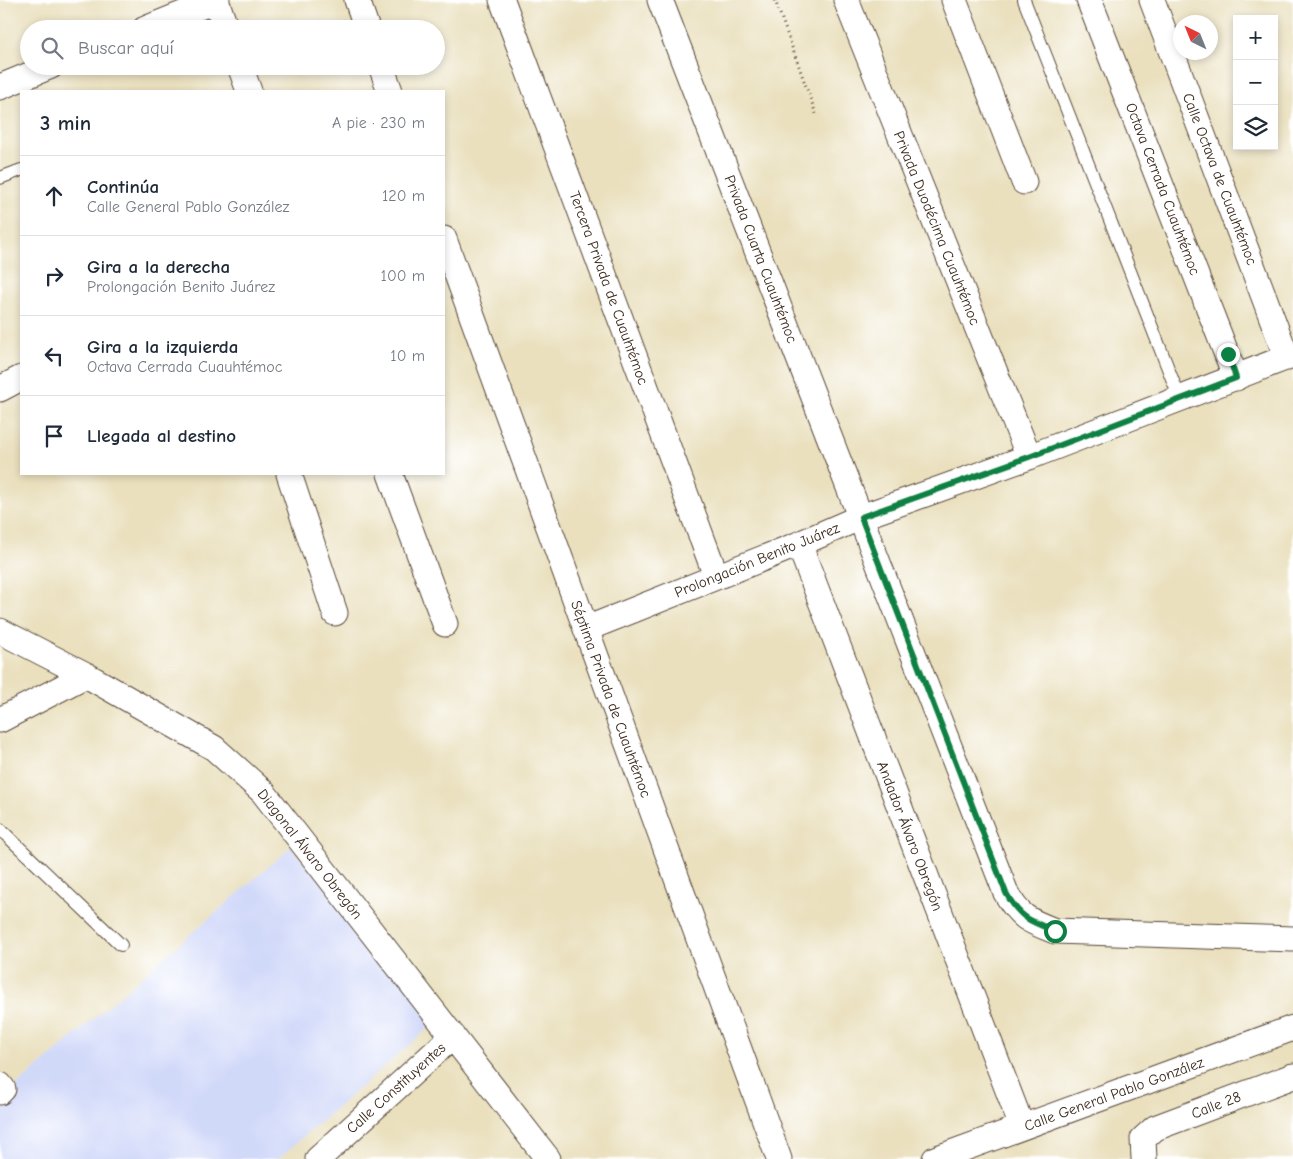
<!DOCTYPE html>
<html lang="es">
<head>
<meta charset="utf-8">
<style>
  body { margin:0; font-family:"Comic Neue",sans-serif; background:#f2f2f3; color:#1f2937 }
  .controls { position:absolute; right:15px; top:15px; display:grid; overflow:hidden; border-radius:0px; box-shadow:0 2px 8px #0003 }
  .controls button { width:45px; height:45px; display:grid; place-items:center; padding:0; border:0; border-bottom:1px solid #e0e1e3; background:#fff; color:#1f2937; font:25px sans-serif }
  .compass { position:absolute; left:1173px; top:15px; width:45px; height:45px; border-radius:50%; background:#fff; box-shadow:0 2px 8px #0003; rotate:317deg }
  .stop { position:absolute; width:15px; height:15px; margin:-11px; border:4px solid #0b8043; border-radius:50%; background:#fff }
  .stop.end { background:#0b8043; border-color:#fff; box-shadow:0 1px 5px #0008 }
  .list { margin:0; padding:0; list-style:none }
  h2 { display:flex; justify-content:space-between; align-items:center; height:65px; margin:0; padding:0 20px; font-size:21px }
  h2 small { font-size:16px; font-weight:400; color:#747a83 }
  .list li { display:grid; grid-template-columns:32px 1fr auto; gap:15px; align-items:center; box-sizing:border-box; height:80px; padding:0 20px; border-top:1px solid #e0e1e3 }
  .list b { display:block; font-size:19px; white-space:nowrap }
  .list p { margin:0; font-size:16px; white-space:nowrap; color:#747a83 }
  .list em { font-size:16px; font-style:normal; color:#747a83 }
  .icon { flex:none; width:28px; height:28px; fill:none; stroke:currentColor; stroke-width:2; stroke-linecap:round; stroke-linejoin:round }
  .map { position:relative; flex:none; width:1293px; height:1159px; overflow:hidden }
  .search { position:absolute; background:#fff; box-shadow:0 2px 8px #0003; left:20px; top:20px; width:425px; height:55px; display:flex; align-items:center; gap:12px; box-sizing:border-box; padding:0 18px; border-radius:28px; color:#747a83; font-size:19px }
  .panel { position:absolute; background:#fff; box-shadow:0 2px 8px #0003; left:20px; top:90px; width:425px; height:385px; border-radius:0px }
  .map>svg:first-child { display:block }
  .built { fill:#d1d9f9 }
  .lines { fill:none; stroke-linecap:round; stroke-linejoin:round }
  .lane-casing { stroke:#554536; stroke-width:14 }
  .street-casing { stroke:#554536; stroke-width:27 }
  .path { stroke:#554536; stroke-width:3; stroke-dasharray:1 4; stroke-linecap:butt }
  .lane { stroke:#fff; stroke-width:12 }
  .street { stroke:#fff; stroke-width:25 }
  .route { stroke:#0b8043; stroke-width:6 }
  .labels { text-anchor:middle; stroke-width:4; stroke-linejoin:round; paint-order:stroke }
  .street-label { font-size:15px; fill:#3b2a1e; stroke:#fff }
</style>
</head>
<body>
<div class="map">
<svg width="1293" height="1159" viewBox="0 0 1293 1159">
  <rect width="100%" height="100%" fill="#fff"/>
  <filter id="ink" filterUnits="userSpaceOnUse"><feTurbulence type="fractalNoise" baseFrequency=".02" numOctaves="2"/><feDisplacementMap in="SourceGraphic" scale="10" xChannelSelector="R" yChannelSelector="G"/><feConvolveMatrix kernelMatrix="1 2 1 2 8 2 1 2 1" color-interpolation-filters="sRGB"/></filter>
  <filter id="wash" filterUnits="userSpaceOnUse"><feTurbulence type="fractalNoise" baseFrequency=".0096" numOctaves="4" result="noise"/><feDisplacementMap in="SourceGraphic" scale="20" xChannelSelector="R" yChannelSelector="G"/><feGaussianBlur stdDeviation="1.12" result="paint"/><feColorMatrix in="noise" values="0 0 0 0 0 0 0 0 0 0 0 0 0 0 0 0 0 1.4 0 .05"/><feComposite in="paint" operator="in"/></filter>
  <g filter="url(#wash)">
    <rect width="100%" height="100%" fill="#eae0be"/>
    <path class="built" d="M 291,847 L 440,1018 L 278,1159 L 0,1159 L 0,1100 Z"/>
  </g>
  <g filter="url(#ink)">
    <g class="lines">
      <defs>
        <path id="lane" d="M 1024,0 L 1180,399
          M 0,178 L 21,170
          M 0,829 L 121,945"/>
        <path id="street" d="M 216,0 L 226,29
          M 357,0 L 367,29
          M 502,0 L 716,576
          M 660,0 L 1006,893 C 1020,918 1029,921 1055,931 L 1293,939
          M 846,0 L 1029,457
          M 954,0 L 1024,182
          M 1089,0 L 1236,378
          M 1152,0 L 1287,358
          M 145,29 L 217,0
          M 240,66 L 249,91
          M 381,66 L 390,91
          M 0,87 L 51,66
          M 444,239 L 779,1159
          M 0,389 L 21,378
          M 289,474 L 335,613
          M 390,474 L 445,624
          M 799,544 L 1022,1127
          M 586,629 L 799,544 L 861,517 L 1029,457 L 1293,355
          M 0,631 L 86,675 L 214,748 L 263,792 L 548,1159
          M 0,720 L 86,675
          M 0,1085 L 3,1089 L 0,1092
          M 318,1159 L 453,1036
          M 935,1159 L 1293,1028
          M 1144,1159 L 1143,1139 L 1155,1128 L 1293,1076"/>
      </defs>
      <use href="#lane" class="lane-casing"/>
      <use href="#street" class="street-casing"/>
      <path class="path" d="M 775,0 L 816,114"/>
      <use href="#lane" class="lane"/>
      <use href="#street" class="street"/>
    </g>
  </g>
  <g class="lines" filter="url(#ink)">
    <path class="route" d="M 1055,931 C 1029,921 1020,918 1006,893 L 861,517 L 1029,457 L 1236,378 L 1228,354"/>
  </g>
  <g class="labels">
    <g class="street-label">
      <text transform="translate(1220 179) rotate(69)" y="5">Calle Octava de Cuauhtémoc</text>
      <text transform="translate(1163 189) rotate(69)" y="5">Octava Cerrada Cuauhtémoc</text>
      <text transform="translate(937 228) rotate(68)" y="5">Privada Duodécima Cuauhtémoc</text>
      <text transform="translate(761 259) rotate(69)" y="5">Privada Cuarta Cuauhtémoc</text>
      <text transform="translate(609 288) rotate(70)" y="5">Tercera Privada de Cuauhtémoc</text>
      <text transform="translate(757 560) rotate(-22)" y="5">Prolongación Benito Juárez</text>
      <text transform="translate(611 699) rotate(70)" y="5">Séptima Privada de Cuauhtémoc</text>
      <text transform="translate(910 836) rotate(69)" y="5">Andador Álvaro Obregón</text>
      <text transform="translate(310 854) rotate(52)" y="5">Diagonal Álvaro Obregón</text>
      <text transform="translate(396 1088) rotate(-42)" y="5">Calle Constituyentes</text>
      <text transform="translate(1114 1094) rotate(-20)" y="5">Calle General Pablo González</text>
      <text transform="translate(1216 1105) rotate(-21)" y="5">Calle 28</text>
    </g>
  </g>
</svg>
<div class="controls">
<button>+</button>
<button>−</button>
<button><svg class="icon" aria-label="layers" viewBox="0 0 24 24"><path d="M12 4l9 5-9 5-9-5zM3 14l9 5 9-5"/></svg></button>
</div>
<svg class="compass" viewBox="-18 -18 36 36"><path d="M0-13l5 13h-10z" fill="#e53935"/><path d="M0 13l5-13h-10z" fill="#747a83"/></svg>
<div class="stop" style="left:1055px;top:931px"></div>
<div class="stop end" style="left:1228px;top:354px"></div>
<div class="search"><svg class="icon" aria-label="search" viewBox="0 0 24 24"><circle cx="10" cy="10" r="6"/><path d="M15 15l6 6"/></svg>Buscar aquí</div>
<section class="panel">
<h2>3 min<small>A pie · 230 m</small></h2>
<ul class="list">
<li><svg class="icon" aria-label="ahead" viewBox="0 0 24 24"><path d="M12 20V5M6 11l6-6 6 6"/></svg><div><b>Continúa</b><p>Calle General Pablo González</p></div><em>120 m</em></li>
<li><svg class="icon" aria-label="right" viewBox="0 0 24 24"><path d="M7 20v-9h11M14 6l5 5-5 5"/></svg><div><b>Gira a la derecha</b><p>Prolongación Benito Juárez</p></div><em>100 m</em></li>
<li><svg class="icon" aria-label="left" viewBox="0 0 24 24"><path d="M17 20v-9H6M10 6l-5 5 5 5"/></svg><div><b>Gira a la izquierda</b><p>Octava Cerrada Cuauhtémoc</p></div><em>10 m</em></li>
<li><svg class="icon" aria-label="arrive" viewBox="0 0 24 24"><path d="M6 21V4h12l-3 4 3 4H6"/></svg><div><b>Llegada al destino</b></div></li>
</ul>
</section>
</div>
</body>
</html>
